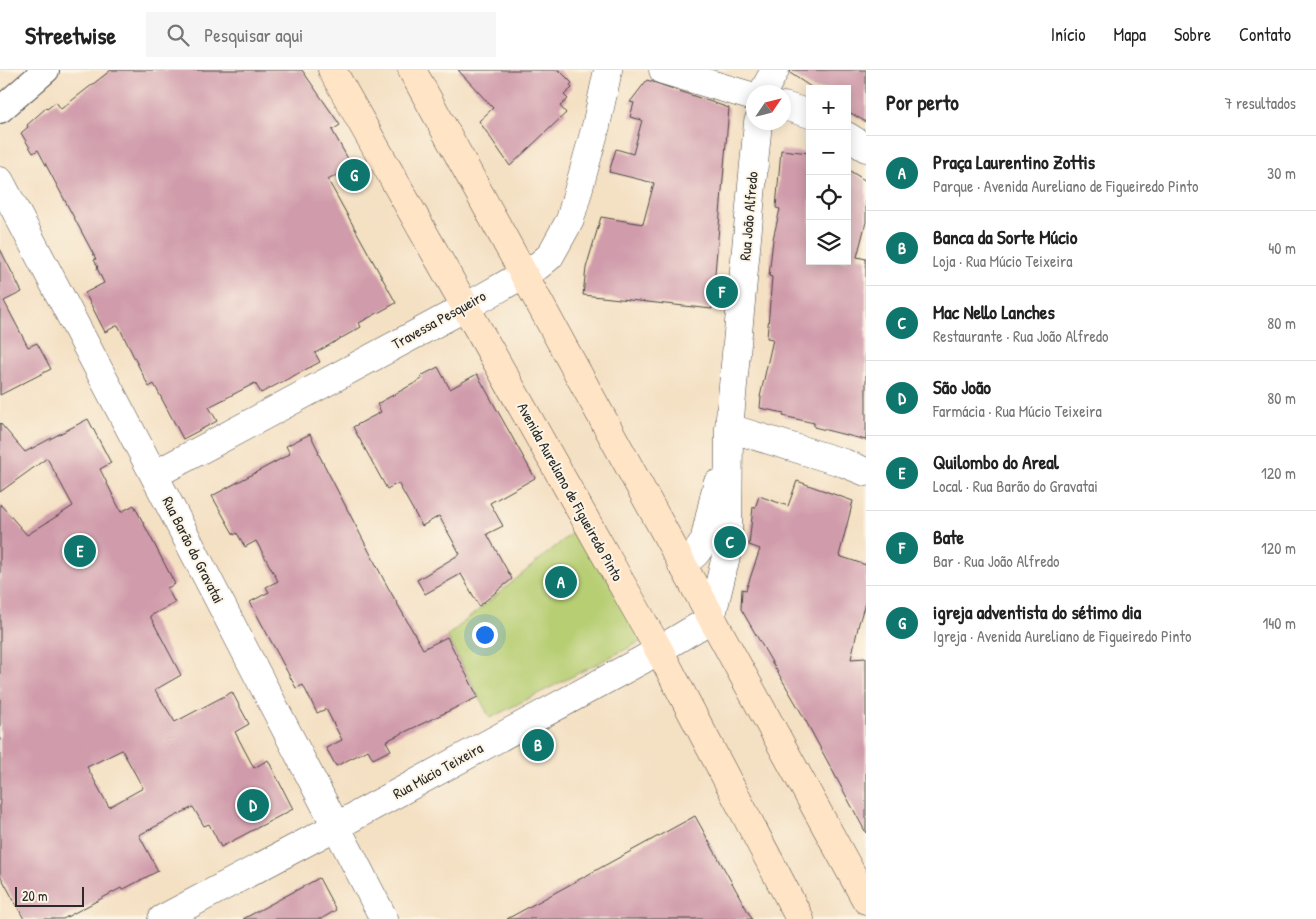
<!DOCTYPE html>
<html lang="pt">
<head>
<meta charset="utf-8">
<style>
  body { margin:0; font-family:"Patrick Hand",sans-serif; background:#f6f6f6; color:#222 }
  .controls { position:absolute; right:15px; top:15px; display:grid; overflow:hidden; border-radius:0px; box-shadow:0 2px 12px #0003 }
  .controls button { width:45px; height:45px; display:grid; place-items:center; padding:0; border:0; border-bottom:1px solid #e0e0e0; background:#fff; color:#222; font:25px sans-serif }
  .compass { position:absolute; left:746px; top:15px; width:45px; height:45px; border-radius:50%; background:#fff; box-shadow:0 2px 12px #0003; rotate:55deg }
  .scale { position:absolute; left:15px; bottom:12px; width:69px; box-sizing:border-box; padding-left:5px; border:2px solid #2b2b2b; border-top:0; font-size:14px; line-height:18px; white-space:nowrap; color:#2b2b2b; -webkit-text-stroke:4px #fcf5e5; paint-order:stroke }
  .you { position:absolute; left:484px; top:564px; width:18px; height:18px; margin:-12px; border:4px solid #fff; border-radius:50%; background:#1a73e8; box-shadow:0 0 0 8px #1a73e833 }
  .badge { display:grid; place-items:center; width:32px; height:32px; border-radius:50%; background:#0f766e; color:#fff; font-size:16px; font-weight:700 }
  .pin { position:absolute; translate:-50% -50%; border:2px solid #fff; box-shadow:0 1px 5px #0006 }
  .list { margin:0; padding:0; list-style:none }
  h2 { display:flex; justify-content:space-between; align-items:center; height:65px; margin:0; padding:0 20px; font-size:21px }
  h2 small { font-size:16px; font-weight:400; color:#767676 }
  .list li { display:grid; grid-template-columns:32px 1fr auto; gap:15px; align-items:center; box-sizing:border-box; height:75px; padding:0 20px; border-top:1px solid #e0e0e0 }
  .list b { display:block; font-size:19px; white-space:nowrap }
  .list p { margin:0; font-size:16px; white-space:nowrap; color:#767676 }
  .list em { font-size:16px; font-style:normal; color:#767676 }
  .icon { flex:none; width:28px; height:28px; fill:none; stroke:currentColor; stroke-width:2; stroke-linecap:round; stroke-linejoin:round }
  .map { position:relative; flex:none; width:866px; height:849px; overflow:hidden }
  header { display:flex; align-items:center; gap:30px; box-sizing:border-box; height:70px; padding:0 25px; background:#fff; border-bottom:1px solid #e0e0e0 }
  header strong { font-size:24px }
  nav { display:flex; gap:28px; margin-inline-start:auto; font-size:18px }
  .search { width:350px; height:45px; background:#f6f6f6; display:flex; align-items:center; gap:12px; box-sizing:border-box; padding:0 18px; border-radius:0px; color:#767676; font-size:19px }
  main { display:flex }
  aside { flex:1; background:#fff }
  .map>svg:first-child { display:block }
  .green { fill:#b7ce73; stroke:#717c4f }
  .building { fill:#d09bab; fill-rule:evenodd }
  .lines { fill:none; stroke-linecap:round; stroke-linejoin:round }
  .minor-casing { stroke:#494642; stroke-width:28 }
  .tertiary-casing { stroke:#494642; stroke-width:29 }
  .secondary-casing { stroke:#494642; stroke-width:29 }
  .minor { stroke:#fff; stroke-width:26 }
  .tertiary { stroke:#fff; stroke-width:28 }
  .secondary { stroke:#ffe4c6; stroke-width:28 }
  .labels { text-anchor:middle; stroke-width:4; stroke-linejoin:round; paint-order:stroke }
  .street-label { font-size:15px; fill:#2b2b2b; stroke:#fcf5e5 }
</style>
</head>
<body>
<header>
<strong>Streetwise</strong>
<div class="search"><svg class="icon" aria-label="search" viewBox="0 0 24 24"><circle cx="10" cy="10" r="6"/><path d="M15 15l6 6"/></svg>Pesquisar aqui</div>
<nav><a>Início</a><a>Mapa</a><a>Sobre</a><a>Contato</a></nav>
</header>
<main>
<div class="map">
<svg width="866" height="849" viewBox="0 0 866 849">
  <rect width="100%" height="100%" fill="#fcf5e5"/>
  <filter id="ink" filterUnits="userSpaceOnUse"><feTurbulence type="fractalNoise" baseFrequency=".02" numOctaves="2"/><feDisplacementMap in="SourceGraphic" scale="10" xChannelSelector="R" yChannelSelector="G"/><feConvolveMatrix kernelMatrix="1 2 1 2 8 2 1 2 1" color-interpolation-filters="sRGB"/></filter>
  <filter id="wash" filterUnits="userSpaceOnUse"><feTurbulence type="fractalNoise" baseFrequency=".0096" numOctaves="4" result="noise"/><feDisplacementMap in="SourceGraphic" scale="20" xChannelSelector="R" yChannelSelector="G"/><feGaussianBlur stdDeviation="1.12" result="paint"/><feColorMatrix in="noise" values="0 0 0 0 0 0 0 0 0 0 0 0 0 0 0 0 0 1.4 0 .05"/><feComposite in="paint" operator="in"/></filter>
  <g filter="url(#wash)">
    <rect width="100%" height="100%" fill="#f4e0c3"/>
    <path class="green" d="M 579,457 L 642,571 L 490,648 L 447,566 Z"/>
    <g id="blocks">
      <path class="building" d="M 111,0 L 302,0 L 340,55 L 332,60 L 352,96 L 328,110 L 396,233 L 359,253 L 361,257 L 315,283 L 320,292 L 261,323 L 255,313 L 209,337 L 217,351 L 183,369 L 154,314 L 149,317 L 118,255 L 105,262 L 85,223 L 104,213 L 97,198 L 98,197 L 94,190 L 96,189 L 38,80 L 33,83 L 21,63 L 28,57 L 27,55 L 46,38 L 47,39 L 56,32 L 61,39 Z
        M 458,0 L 559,0 L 572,13 L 570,15 L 572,18 L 564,25 L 568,29 L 560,36 L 566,43 L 510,96 L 479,51 L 493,38 Z
        M 791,0 L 866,0 L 866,52 L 847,41 L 847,19 L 814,19 L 790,3 Z
        M 647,10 L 729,38 L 712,239 L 583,225 L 586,198 L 601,147 L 643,154 L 654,113 L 609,102 L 616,79 L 633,84 L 642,50 L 630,47 L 634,33 L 630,32 Z
        M 781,80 L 810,83 L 810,191 L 847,191 L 847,99 L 866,111 L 866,152 L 857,187 L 866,189 L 866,370 L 814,357 L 814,353 L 783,346 L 784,343 L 760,338 L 761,327 L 760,327 L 773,269 L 767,268 L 772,207 L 769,206 L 773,169 L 780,139 L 776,138 Z
        M 0,179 L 22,222 L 4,231 L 28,277 L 37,273 L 51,299 L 0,325 Z
        M 438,297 L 450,319 L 477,304 L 535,408 L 490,433 L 503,456 L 487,464 L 512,509 L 479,536 L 461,504 L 425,524 L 417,510 L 460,484 L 439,446 L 422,456 L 398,413 L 387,419 L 353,357 L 381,342 L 377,334 L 422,309 L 421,306 Z
        M 88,349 L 111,393 L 100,399 L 121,442 L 134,435 L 175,514 L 167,518 L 175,533 L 150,546 L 181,605 L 155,620 L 175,652 L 232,622 L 249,654 L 235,662 L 254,698 L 268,690 L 293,739 L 221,777 L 209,754 L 204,756 L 193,737 L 139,765 L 158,801 L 122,820 L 121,818 L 63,849 L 24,849 L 0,805 L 0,434 L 27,465 L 73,436 L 47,388 L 0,422 L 0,353 L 25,382 ZM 122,680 L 143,718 L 109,737 L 87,697 Z
        M 310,364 L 319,382 L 318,383 L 385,512 L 423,579 L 447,567 L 478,627 L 386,671 L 391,680 L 373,689 L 368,680 L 336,696 L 326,678 L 342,670 L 326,639 L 317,643 L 303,615 L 296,618 L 250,532 L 269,522 L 266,517 L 278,511 L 256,471 L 245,477 L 237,463 L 234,465 L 212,426 L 290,384 L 286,376 Z
        M 797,411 L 853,431 L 839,486 L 866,495 L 866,530 L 859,553 L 851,589 L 866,588 L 866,763 L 802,644 L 741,539 L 742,519 L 746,520 L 760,479 L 749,475 L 753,437 L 755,438 L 759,426 L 788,436 Z
        M 695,746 L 752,849 L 507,849 Z
        M 319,808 L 336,840 L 321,849 L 243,849 Z"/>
    </g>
  </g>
  <g filter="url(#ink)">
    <use href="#blocks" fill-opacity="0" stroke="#494642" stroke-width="1"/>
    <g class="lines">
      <defs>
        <path id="minor" d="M 0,40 L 46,0"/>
        <path id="tertiary" d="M 663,0 L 754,27
          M 763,22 L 775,0
          M 784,36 L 810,44
          M 847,66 L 866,78
          M 0,111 L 154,405 L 384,849
          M 729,358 L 844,393 L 866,402
          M 154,405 L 466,237 L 538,196 L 550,186 L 570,150 L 596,56 L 608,0
          M 682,495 L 696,483 L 704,472 L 717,414
          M 162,849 L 335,757 L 642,590 L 711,549 L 728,478 L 729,358 L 758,52"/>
        <path id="secondary" d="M 332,0 L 659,580 L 800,849
          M 412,0 L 866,830"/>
      </defs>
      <use href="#minor" class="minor-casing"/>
      <use href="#tertiary" class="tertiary-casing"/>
      <use href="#secondary" class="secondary-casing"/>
      <use href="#minor" class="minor"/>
      <use href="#tertiary" class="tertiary"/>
      <use href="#secondary" class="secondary"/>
    </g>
  </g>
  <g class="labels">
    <g class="street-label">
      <text transform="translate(749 146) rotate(-85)" y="5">Rua João Alfredo</text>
      <text transform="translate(439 250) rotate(-29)" y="5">Travessa Pesqueiro</text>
      <text transform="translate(570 422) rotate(61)" y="5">Avenida Aureliano de Figueiredo Pinto</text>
      <text transform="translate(193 480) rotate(63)" y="5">Rua Barão do Gravatai</text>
      <text transform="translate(438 701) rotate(-29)" y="5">Rua Múcio Teixeira</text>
    </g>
  </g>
</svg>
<div class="controls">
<button>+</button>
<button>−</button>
<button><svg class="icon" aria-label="locate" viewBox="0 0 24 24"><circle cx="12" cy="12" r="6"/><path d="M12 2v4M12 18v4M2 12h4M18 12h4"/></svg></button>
<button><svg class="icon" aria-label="layers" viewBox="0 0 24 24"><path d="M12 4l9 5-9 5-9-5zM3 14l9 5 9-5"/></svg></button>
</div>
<svg class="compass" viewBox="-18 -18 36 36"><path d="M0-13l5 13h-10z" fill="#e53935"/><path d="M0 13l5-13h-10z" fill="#767676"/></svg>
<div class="scale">20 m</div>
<div class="you"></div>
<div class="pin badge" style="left:561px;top:512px">A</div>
<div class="pin badge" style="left:538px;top:675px">B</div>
<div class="pin badge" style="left:730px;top:472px">C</div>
<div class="pin badge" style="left:253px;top:735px">D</div>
<div class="pin badge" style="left:80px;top:481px">E</div>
<div class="pin badge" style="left:722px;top:222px">F</div>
<div class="pin badge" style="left:354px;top:105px">G</div>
</div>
<aside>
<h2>Por perto<small>7 resultados</small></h2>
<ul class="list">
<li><span class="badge">A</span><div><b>Praça Laurentino Zottis</b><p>Parque · Avenida Aureliano de Figueiredo Pinto</p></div><em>30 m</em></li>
<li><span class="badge">B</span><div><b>Banca da Sorte Múcio</b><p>Loja · Rua Múcio Teixeira</p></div><em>40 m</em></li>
<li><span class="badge">C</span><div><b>Mac Nello Lanches</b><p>Restaurante · Rua João Alfredo</p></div><em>80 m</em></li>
<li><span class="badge">D</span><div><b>São João</b><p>Farmácia · Rua Múcio Teixeira</p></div><em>80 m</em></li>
<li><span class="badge">E</span><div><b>Quilombo do Areal</b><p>Local · Rua Barão do Gravatai</p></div><em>120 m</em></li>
<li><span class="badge">F</span><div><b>Bate</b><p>Bar · Rua João Alfredo</p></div><em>120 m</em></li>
<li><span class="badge">G</span><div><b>igreja adventista do sétimo dia</b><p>Igreja · Avenida Aureliano de Figueiredo Pinto</p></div><em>140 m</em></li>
</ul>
</aside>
</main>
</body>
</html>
